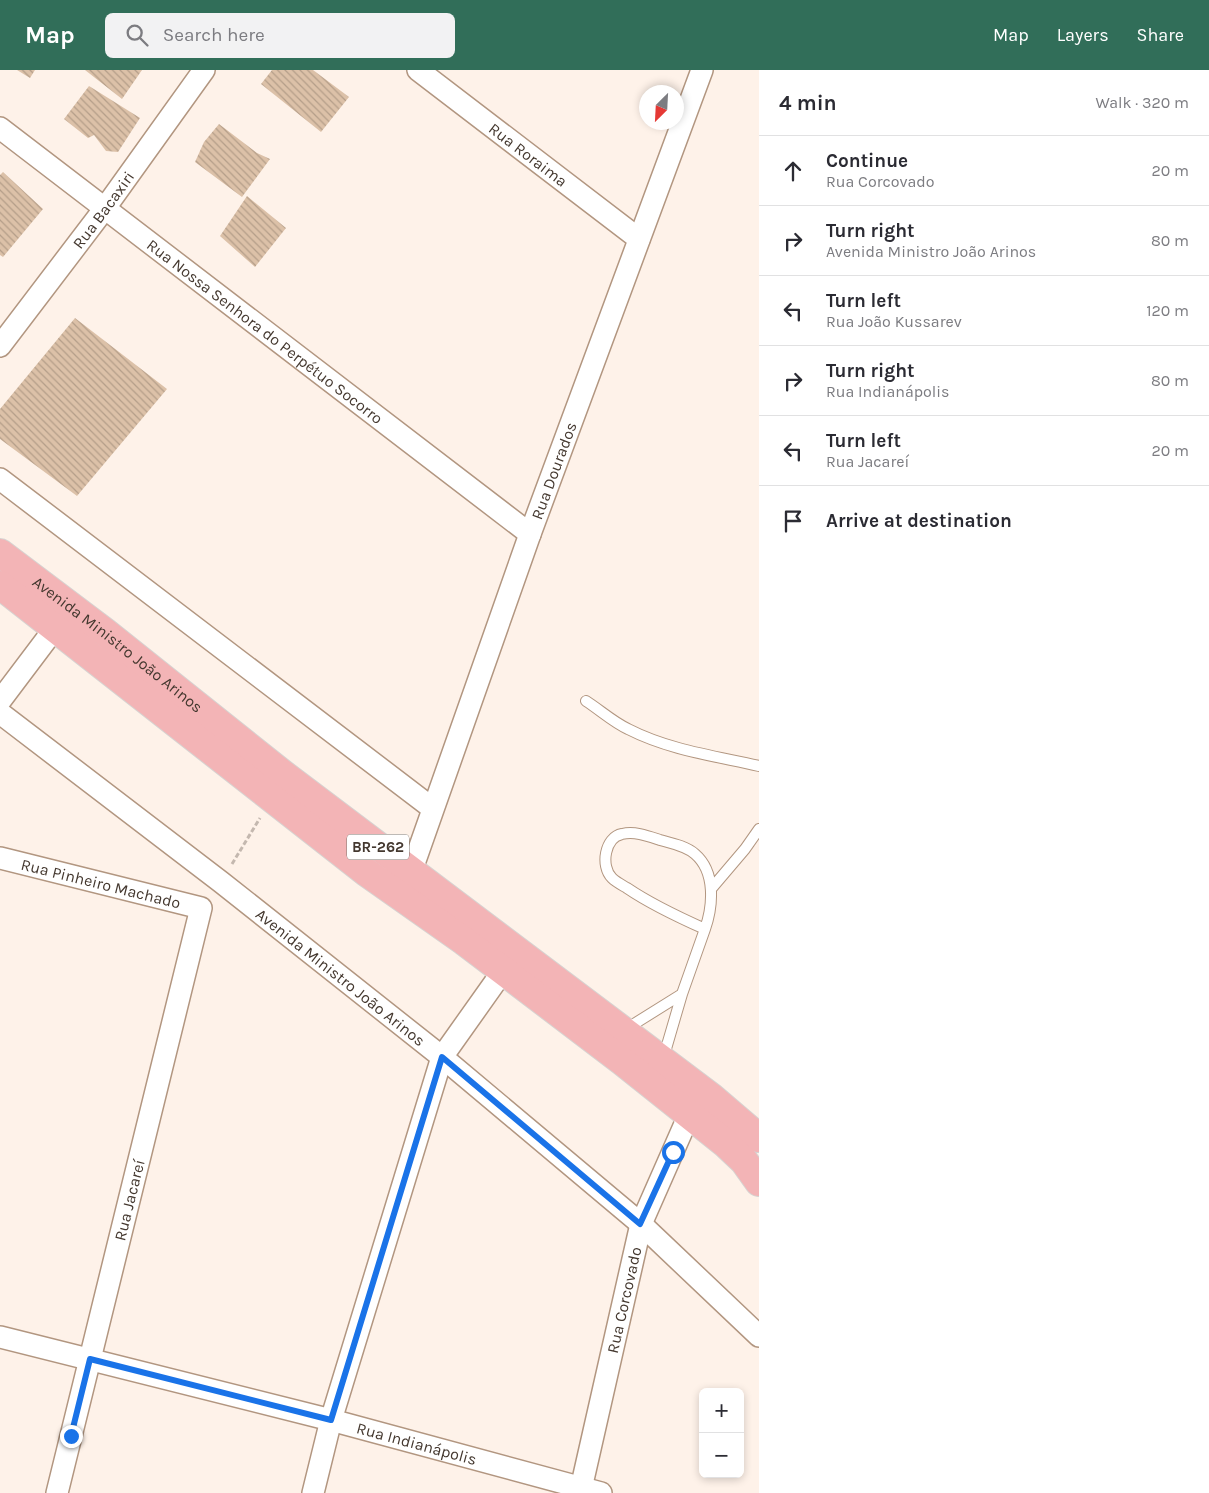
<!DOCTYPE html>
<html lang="en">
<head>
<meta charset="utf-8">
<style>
  body { margin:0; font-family:Karla,sans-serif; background:#f2f2f3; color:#2b2b33 }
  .controls { position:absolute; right:15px; bottom:15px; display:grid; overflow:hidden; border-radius:8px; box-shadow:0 2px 8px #0003 }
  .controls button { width:45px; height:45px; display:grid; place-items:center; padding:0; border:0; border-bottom:1px solid #e1e1e2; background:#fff; color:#2b2b33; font:25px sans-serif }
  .compass { position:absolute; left:639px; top:15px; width:45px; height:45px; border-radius:50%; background:#fff; box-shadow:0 2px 8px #0003; rotate:204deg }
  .stop { position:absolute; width:15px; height:15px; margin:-11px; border:4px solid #1a73e8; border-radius:50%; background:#fff }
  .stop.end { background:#1a73e8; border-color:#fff; box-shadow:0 1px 5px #0008 }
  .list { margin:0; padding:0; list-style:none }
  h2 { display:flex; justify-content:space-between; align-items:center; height:65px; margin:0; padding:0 20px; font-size:21px }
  h2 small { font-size:16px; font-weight:400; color:#7c7c81 }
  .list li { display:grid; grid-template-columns:32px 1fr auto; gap:15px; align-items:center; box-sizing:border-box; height:70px; padding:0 20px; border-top:1px solid #e1e1e2 }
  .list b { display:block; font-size:19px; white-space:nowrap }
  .list p { margin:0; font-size:16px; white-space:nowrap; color:#7c7c81 }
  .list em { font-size:16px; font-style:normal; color:#7c7c81 }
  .icon { flex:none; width:28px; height:28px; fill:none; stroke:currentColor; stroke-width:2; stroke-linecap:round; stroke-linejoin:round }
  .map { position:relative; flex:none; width:759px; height:1423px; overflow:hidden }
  header { display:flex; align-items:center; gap:30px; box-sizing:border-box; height:70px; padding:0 25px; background:#316e59; color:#fff }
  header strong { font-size:24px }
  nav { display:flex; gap:28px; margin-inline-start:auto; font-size:18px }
  .search { width:350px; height:45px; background:#f2f2f3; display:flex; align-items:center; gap:12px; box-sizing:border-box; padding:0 18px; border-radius:8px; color:#7c7c81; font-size:19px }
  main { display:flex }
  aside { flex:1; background:#fff }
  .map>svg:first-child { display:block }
  .building { fill:url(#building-back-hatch) }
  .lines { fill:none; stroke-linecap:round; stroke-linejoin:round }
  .service-casing { stroke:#b29680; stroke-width:12 }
  .minor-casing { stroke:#b29680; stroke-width:24 }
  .trunk-casing { stroke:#d6d3d1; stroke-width:30 }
  .path { stroke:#c4b8af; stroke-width:3; stroke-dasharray:5 2.5; stroke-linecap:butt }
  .service { stroke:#fff; stroke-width:10 }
  .minor { stroke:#fff; stroke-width:21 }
  .trunk { stroke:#f3b4b6; stroke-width:28 }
  .route { stroke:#1a73e8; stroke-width:6 }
  .labels { text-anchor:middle; stroke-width:4; stroke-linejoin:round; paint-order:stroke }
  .shield { fill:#fff; stroke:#7c746d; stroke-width:1 }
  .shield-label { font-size:15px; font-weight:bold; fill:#44382f }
  .street-label { font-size:16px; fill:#44382f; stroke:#fff }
</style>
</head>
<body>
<header>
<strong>Map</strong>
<div class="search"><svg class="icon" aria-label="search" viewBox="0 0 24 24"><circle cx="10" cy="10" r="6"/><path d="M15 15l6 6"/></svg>Search here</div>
<nav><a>Map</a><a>Layers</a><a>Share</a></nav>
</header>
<main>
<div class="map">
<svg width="759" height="1423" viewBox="0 0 759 1423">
  <defs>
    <pattern id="building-back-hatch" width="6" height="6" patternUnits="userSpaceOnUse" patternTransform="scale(1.25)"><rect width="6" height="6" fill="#dcc1a8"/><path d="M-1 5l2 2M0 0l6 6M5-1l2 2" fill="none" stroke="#b49e89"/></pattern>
  </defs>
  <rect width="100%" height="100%" fill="#fef2e9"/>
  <path class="building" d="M 17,0 L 35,0 L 30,8 Z
    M 85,0 L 142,0 L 122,29 Z
    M 272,0 L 313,0 L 349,27 L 321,62 L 261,14 Z
    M 89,16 L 140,48 L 118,82 L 106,81 L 94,65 L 88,68 L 64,49 Z
    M 219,54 L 257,83 L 270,89 L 242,127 L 195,92 L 204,72 Z
    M 3,102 L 43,139 L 3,187 L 0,185 L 0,105 Z
    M 247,126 L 286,158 L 255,197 L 220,166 Z
    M 75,248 L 167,319 L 77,426 L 0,369 L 0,339 Z"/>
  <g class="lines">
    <defs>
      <path id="service" d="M 586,631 C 600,640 613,652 628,659 C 669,680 715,686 759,696
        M 711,819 L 745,779 L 759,759
        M 626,959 L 682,924
        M 663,989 L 682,924 L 705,859 C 713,836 716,802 695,784 C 686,776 671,773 660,770 C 648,766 635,761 622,764 C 605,767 600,796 612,808 C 616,812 622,815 627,818 C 652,835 678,847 705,859"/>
      <g id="minor">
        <path id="s1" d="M 418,0 L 639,169"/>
        <path id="s2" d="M 0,58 L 530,464"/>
        <path id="s3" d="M 0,276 L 105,138 L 204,0"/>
        <path d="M 0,409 L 432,738"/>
        <path d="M 0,631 L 55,558"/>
        <path id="s4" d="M 0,643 L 221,812 L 442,987 L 641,1154 L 759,1266"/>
        <path id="s5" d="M 0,788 L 201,838 L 57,1423"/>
        <path id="s6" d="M 411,802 L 530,464 L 702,0"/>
        <path id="s7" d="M 0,1267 L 331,1350 L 601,1423"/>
        <path d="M 313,1423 L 331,1350 L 442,987 L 503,901"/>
        <path id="s8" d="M 580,1423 L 641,1154 L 689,1045"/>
      </g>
      <g id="trunk">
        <path id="s9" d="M 0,483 L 106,563 L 284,705 L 711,1027 L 759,1068"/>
        <path d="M 0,515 L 366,802 L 464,871 L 622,991 L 726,1074 L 744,1091 L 759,1112"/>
      </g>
    </defs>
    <use href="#service" class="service-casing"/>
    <use href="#minor" class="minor-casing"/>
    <use href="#trunk" class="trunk-casing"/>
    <path class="path" d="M 232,794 L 260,748"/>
    <use href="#service" class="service"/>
    <use href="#minor" class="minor"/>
    <use href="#trunk" class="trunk"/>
  </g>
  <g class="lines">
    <path class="route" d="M 71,1366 L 90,1289 L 331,1350 L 442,987 L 640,1154 L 673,1082"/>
  </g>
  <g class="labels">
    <rect class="shield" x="347" y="764.5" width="62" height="25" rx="4"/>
    <g class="shield-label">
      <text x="378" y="782">BR-262</text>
    </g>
    <g class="street-label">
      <text dy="6" stroke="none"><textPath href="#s1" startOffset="139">Rua Roraima</textPath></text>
      <text dy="6" stroke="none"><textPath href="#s3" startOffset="171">Rua Bacaxiri</textPath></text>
      <text dy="6" stroke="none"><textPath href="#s2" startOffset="334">Rua Nossa Senhora do Perpétuo Socorro</textPath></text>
      <text dy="6" stroke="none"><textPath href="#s6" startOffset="426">Rua Dourados</textPath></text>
      <text dy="6" stroke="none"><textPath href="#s9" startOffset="149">Avenida Ministro João Arinos</textPath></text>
      <text dy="6" stroke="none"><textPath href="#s5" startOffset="104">Rua Pinheiro Machado</textPath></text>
      <text dy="6" stroke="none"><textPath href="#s4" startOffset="431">Avenida Ministro João Arinos</textPath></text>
      <text transform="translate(129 1130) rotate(-76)" y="6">Rua Jacareí</text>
      <text dy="6" stroke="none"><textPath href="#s8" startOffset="198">Rua Corcovado</textPath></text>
      <text dy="6" stroke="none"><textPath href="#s7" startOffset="430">Rua Indianápolis</textPath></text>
    </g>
  </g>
</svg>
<div class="controls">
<button>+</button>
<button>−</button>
</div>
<svg class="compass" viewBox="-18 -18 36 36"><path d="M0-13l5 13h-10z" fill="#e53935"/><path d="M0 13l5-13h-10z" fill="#7c7c81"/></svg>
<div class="stop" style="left:673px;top:1082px"></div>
<div class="stop end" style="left:71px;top:1366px"></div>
</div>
<aside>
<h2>4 min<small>Walk · 320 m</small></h2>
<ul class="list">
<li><svg class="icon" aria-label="ahead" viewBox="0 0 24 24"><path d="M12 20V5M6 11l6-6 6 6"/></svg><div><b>Continue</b><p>Rua Corcovado</p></div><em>20 m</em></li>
<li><svg class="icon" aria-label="right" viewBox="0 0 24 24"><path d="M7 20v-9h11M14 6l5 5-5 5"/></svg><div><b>Turn right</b><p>Avenida Ministro João Arinos</p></div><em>80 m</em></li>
<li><svg class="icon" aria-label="left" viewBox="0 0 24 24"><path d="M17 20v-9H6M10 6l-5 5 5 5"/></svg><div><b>Turn left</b><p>Rua João Kussarev</p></div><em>120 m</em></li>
<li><svg class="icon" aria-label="right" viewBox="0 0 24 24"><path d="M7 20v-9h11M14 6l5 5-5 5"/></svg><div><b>Turn right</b><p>Rua Indianápolis</p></div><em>80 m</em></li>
<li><svg class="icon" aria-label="left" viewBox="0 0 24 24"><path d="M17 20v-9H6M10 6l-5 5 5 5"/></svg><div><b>Turn left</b><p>Rua Jacareí</p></div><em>20 m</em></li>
<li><svg class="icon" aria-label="arrive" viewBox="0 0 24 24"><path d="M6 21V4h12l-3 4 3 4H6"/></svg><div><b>Arrive at destination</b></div></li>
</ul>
</aside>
</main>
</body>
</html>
